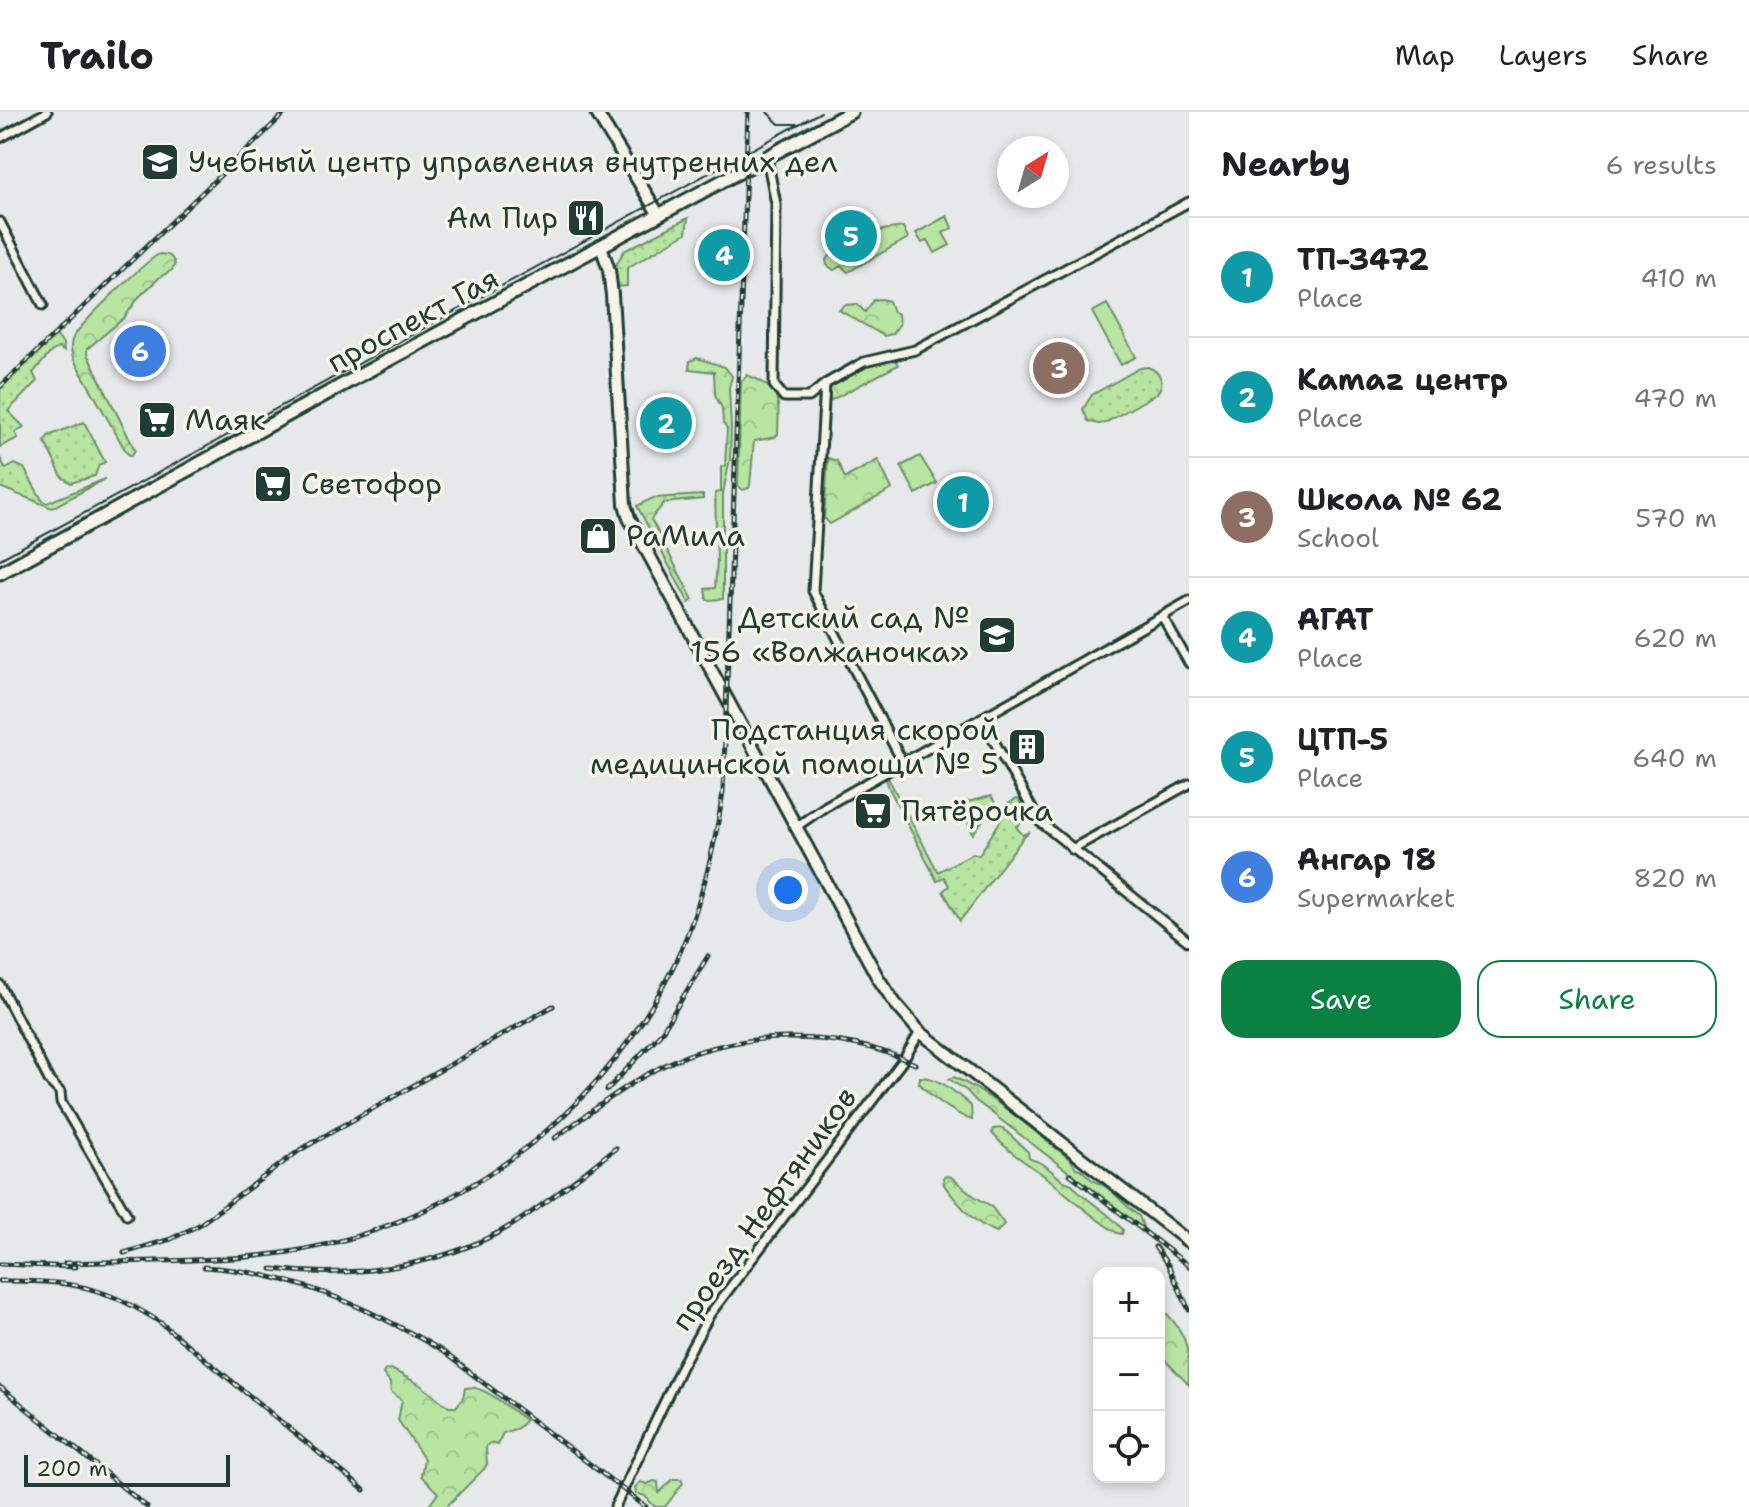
<!DOCTYPE html>
<html lang="en">
<head>
<meta charset="utf-8">
<style>
  body { margin:0; font-family:"Shantell Sans",sans-serif; background:#f6f6f6; color:#202124 }
  .controls { position:absolute; right:24px; bottom:24px; display:grid; overflow:hidden; border-radius:16px; box-shadow:0 4px 12px #0003 }
  .controls button { width:72px; height:72px; display:grid; place-items:center; padding:0; border:0; border-bottom:2px solid #e0e0e0; background:#fff; color:#202124; font:40px sans-serif }
  .compass { position:absolute; left:997px; top:24px; width:72px; height:72px; border-radius:50%; background:#fff; box-shadow:0 4px 12px #0003; rotate:37deg }
  .scale { position:absolute; left:24px; bottom:20px; width:206px; box-sizing:border-box; padding-left:8px; border:4px solid #1f3d34; border-top:0; font-size:22px; line-height:28px; white-space:nowrap; color:#1f3d34; -webkit-text-stroke:6px #f7f3e8; paint-order:stroke }
  .you { position:absolute; left:788px; top:778px; width:28px; height:28px; margin:-20px; border:6px solid #fff; border-radius:50%; background:#1a73e8; box-shadow:0 0 0 12px #1a73e833 }
  .badge { display:grid; place-items:center; width:52px; height:52px; border-radius:50%; background:#0b8043; color:#fff; font-size:26px; font-weight:700 }
  .pin { position:absolute; translate:-50% -50%; border:4px solid #fff; box-shadow:0 2px 8px #0006 }
  .list { margin:0; padding:0; list-style:none }
  h2 { display:flex; justify-content:space-between; align-items:center; height:104px; margin:0; padding:0 32px; font-size:34px }
  h2 small { font-size:26px; font-weight:400; color:#757577 }
  .list li { display:grid; grid-template-columns:52px 1fr auto; gap:24px; align-items:center; box-sizing:border-box; height:120px; padding:0 32px; border-top:2px solid #e0e0e0 }
  .list b { display:block; font-size:30px; white-space:nowrap }
  .list p { margin:0; font-size:26px; white-space:nowrap; color:#757577 }
  .list em { font-size:26px; font-style:normal; color:#757577 }
  .actions { display:flex; gap:16px; padding:24px 32px }
  .actions a { flex:1; padding:18px 0; border:2px solid #0b8043; border-radius:24px; text-align:center; font-size:28px; color:#0b8043 }
  .actions .main { background:#0b8043; color:#fff }
  .icon { flex:none; width:44px; height:44px; fill:none; stroke:currentColor; stroke-width:2; stroke-linecap:round; stroke-linejoin:round }
  .map { position:relative; flex:none; width:1189px; height:1395px; overflow:hidden }
  header { display:flex; align-items:center; gap:48px; box-sizing:border-box; height:112px; padding:0 40px; background:#fff; border-bottom:2px solid #e0e0e0 }
  header strong { font-size:38px }
  nav { display:flex; gap:44px; margin-inline-start:auto; font-size:28px }
  main { display:flex }
  aside { flex:1; background:#fff }
  .map>svg:first-child { display:block }
  .grass { fill:url(#grass-dots); stroke:#6c916b; stroke-width:2 }
  .forest { fill:url(#forest-crowns); stroke:#6c916b; stroke-width:2 }
  .green { fill:#b9e5a2; stroke:#6c916b; stroke-width:2 }
  .lines { fill:none; stroke-linecap:round; stroke-linejoin:round }
  .street-casing { stroke:#1f3d34; stroke-width:13 }
  .secondary-casing { stroke:#1f3d34; stroke-width:16 }
  .primary-casing { stroke:#1f3d34; stroke-width:17 }
  .street { stroke:#f7f3e8; stroke-width:7 }
  .secondary { stroke:#f7f3e8; stroke-width:10 }
  .primary { stroke:#f7f3e8; stroke-width:11 }
  .tram { stroke:#1f3d34; stroke-width:2 }
  .rail-casing { stroke:#1f3d34; stroke-width:5 }
  .rail { stroke:#f7f3e8; stroke-width:2; stroke-dasharray:6; stroke-linecap:butt }
  .labels { text-anchor:middle; stroke-width:7; stroke-linejoin:round; paint-order:stroke }
  .poi-label { font-size:30px; fill:#1f3d34; stroke:#f7f3e8; text-anchor:start }
  .street-label { font-size:30px; fill:#1f3d34; stroke:#f7f3e8 }
</style>
</head>
<body>
<header>
<strong>Trailo</strong>
<nav><a>Map</a><a>Layers</a><a>Share</a></nav>
</header>
<main>
<div class="map">
<svg width="1189" height="1395" viewBox="0 0 1189 1395">
  <defs>
    <pattern id="grass-dots" width="8" height="8" patternUnits="userSpaceOnUse" patternTransform="scale(2)"><rect width="8" height="8" fill="#b9e5a2"/><path d="M2 2h.1M6 6h.1" fill="none" stroke="#9fc58c" stroke-width="1.8" stroke-linecap="round"/></pattern>
    <pattern id="forest-crowns" width="20" height="18" patternUnits="userSpaceOnUse" patternTransform="scale(2)"><rect width="20" height="18" fill="#b9e5a2"/><path d="M2 6a3 3 0 1 1 6 0M12 15a3 3 0 1 1 6 0" fill="none" stroke="#9fc58c"/></pattern>
  </defs>
  <rect width="100%" height="100%" fill="#e7e8e9"/>
  <filter id="ink" filterUnits="userSpaceOnUse"><feTurbulence type="fractalNoise" baseFrequency=".0125" numOctaves="2"/><feDisplacementMap in="SourceGraphic" scale="16" xChannelSelector="R" yChannelSelector="G"/><feConvolveMatrix kernelMatrix="1 2 1 2 8 2 1 2 1" color-interpolation-filters="sRGB"/></filter>
  <g filter="url(#ink)">
    <path class="grass" d="M 688,106 L 686,121 L 627,156 L 627,174 L 616,175 L 615,155 L 624,139 Z
      M 56,223 L 63,232 L 64,239 L 58,236 L 51,240 L 33,261 L 37,269 L 8,299 L 24,315 L 15,320 L 18,326 L 0,335 L 0,277 Z
      M 1148,255 C 1161,260 1166,271 1156,282 L 1105,311 L 1098,312 L 1088,309 L 1083,297 L 1092,283 L 1140,256 Z
      M 84,310 L 105,350 L 99,353 L 95,364 L 71,371 L 62,365 L 45,330 L 48,324 Z
      M 0,346 L 6,357 L 15,352 L 24,356 L 42,388 L 47,391 L 105,367 L 52,396 L 0,375 Z
      M 888,666 L 938,760 L 973,741 L 979,743 L 1006,700 L 1003,695 L 1016,687 L 1019,688 L 1029,706 L 1016,715 L 1023,723 L 1030,720 L 1023,726 L 960,809 L 943,779 L 949,774 L 944,765 L 937,769 L 889,676 L 886,667 Z"/>
    <path class="forest" d="M 903,115 L 908,126 L 848,160 L 841,154 L 834,158 L 827,153 L 826,148 L 836,138 L 846,137 L 882,118 Z
      M 159,142 C 167,142 172,143 175,152 L 172,158 L 160,165 L 139,185 L 124,206 L 87,237 L 87,242 L 135,338 L 131,344 L 127,341 L 73,246 C 71,240 70,234 72,228 C 77,214 145,150 159,142 Z
      M 882,187 L 889,189 L 893,200 L 898,202 L 899,213 L 892,222 L 884,224 L 839,198 L 845,193 L 857,192 L 865,200 L 874,188 Z
      M 894,245 L 898,253 L 828,290 L 827,274 L 864,252 Z
      M 697,246 L 725,255 L 732,264 L 729,276 L 731,316 L 730,347 L 723,381 L 723,487 L 707,488 L 705,477 L 715,476 L 717,449 L 715,381 L 721,380 L 721,355 L 725,354 L 727,317 L 723,311 L 722,296 L 715,283 L 714,260 L 689,257 L 690,249 Z
      M 747,263 C 782,276 779,289 778,322 L 775,325 L 754,329 L 750,373 L 749,376 L 743,378 L 738,374 L 741,270 Z
      M 828,346 L 837,349 L 845,366 L 878,348 L 892,377 L 830,412 L 824,406 Z
      M 703,383 L 703,387 L 664,391 L 651,407 L 693,488 L 689,491 L 637,394 L 653,386 Z
      M 920,965 C 940,965 956,981 971,994 L 972,1008 C 956,1003 930,984 919,971 Z
      M 954,965 C 996,985 1034,1019 1071,1048 L 1076,1056 C 1085,1058 1084,1061 1091,1067 C 1095,1070 1099,1071 1103,1073 C 1117,1082 1126,1095 1139,1104 L 1143,1115 L 1139,1114 L 975,988 L 967,979 L 949,967 Z
      M 1003,1016 L 1028,1040 L 1029,1046 C 1033,1049 1039,1049 1043,1052 C 1053,1059 1059,1069 1072,1072 C 1086,1090 1109,1099 1123,1118 L 1122,1122 L 1117,1121 C 1092,1106 1073,1087 1051,1069 C 1031,1053 1009,1042 992,1021 L 993,1017 Z
      M 946,1064 L 951,1065 L 974,1084 L 991,1094 L 1004,1112 L 997,1120 C 973,1112 959,1092 944,1073 L 943,1066 Z
      M 1159,1194 C 1188,1221 1189,1235 1189,1273 L 1159,1242 Z
      M 391,1257 L 419,1272 L 449,1295 L 456,1295 L 463,1286 L 465,1276 C 485,1271 510,1299 526,1308 L 518,1316 L 503,1321 L 497,1333 L 490,1331 L 486,1334 L 487,1352 L 484,1357 L 446,1395 L 428,1395 L 438,1381 L 421,1364 L 424,1347 L 398,1308 L 402,1288 L 391,1280 L 390,1271 L 383,1262 L 385,1258 Z
      M 673,1367 L 681,1367 L 683,1371 L 665,1395 L 655,1395 L 645,1384 L 636,1381 L 635,1376 L 640,1370 L 647,1372 L 654,1369 L 658,1370 L 659,1381 Z"/>
    <path class="green" d="M 947,104 L 952,116 L 943,121 L 950,133 L 935,141 L 928,128 L 922,131 L 916,121 Z
      M 1107,192 L 1136,245 L 1121,253 L 1092,200 Z
      M 920,344 L 937,371 L 916,382 L 901,354 Z
      M 991,684 L 995,691 L 973,722 L 960,692 Z"/>
    <g class="lines">
      <defs>
        <path id="street" d="M 0,26 L 47,0
          M 767,46 L 776,92 L 774,273 L 784,285 L 809,285 L 825,272 L 813,479 L 903,651
          M 0,110 L 43,193
          M 825,272 L 864,250 L 915,238 L 1189,90
          M 1162,504 L 1189,551
          M 981,606 L 1039,709 L 1189,830
          M 796,715 L 826,694 L 1189,489
          M 1072,737 L 1189,672
          M 0,873 L 50,970 L 60,980 L 61,990 L 127,1103
          M 615,1395 L 682,1253 L 710,1202 L 904,947 L 920,920"/>
        <path id="secondary" d="M 596,0 L 659,103
          M 601,134 L 609,158 L 612,183 L 625,392 L 629,406 L 878,866 L 895,891 L 920,920 L 1189,1130"/>
        <path id="primary" d="M 0,461 L 366,260 L 851,0"/>
      </defs>
      <use href="#street" class="street-casing"/>
      <use href="#secondary" class="secondary-casing"/>
      <use href="#primary" class="primary-casing"/>
      <use href="#street" class="street"/>
      <use href="#secondary" class="secondary"/>
      <use href="#primary" class="primary"/>
      <path class="tram" d="M 767,0 L 779,12 L 798,12
        M 0,447 L 821,0"/>
      <defs>
        <path id="rail" d="M 0,275 L 286,0
          M 607,978 L 661,921 L 708,844
          M 555,1026 C 590,1001 624,973 663,954 C 737,917 840,917 915,952
          M 1070,1062 L 1189,1154
          M 1155,1135 L 1168,1153 L 1189,1198
          M 124,1141 L 171,1127 L 199,1113 L 300,1038 L 553,894
          M 65,1151 C 139,1148 216,1151 289,1140 C 461,1112 610,997 681,838 C 703,787 715,734 723,680 L 748,0
          M 0,1152 L 76,1155
          M 204,1155 C 290,1160 369,1195 442,1239 L 646,1395
          M 272,1157 C 352,1167 442,1155 512,1113 C 548,1091 582,1062 616,1036
          M 0,1169 C 67,1168 104,1173 161,1211 L 364,1378
          M 0,1275 L 147,1395"/>
      </defs>
      <use href="#rail" class="rail-casing"/>
      <use href="#rail" class="rail"/>
    </g>
  </g>
  <defs>
    <symbol id="university-square" viewBox="-11 -11 22 22"><rect x="-9" y="-9" width="18" height="18" rx="4" fill="#1f3d34" stroke="#f7f3e8"/><path d="M0-5L7-2L0 1L-7-2ZM-4 1L0 2.5L4 1V4Q0 6-4 4Z" fill="#fff"/></symbol>
    <symbol id="restaurant-square" viewBox="-11 -11 22 22"><rect x="-9" y="-9" width="18" height="18" rx="4" fill="#1f3d34" stroke="#f7f3e8"/><path d="M-5-6h1v4h1v-4h1v4h1v-4h1v5L-1.5 .5V6h-2V.5L-5-1ZM5-6V6H3V1.5H1.5Q1.5-4 5-6Z" fill="#fff"/></symbol>
    <symbol id="supermarket-square" viewBox="-11 -11 22 22"><rect x="-9" y="-9" width="18" height="18" rx="4" fill="#1f3d34" stroke="#f7f3e8"/><path d="M-6-5.5h2.5l.6 2H6L4.5 2H-2.5L-4.4-4H-6ZM-1.5 3.2a1.3 1.3 0 1 0 .1 0ZM3 3.2a1.3 1.3 0 1 0 .1 0Z" fill="#fff"/></symbol>
    <symbol id="shop-square" viewBox="-11 -11 22 22"><rect x="-9" y="-9" width="18" height="18" rx="4" fill="#1f3d34" stroke="#f7f3e8"/><path d="M-5-2.5h2.3a2.7 3.5 0 0 1 5.4 0H5L5.5 6h-11ZM-1.5-2.5h3a1.5 2.3 0 0 0-3 0Z" fill="#fff"/></symbol>
    <symbol id="school-square" viewBox="-11 -11 22 22"><rect x="-9" y="-9" width="18" height="18" rx="4" fill="#1f3d34" stroke="#f7f3e8"/><path d="M0-5L7-2L0 1L-7-2ZM-4 1L0 2.5L4 1V4Q0 6-4 4Z" fill="#fff"/></symbol>
    <symbol id="building-square" viewBox="-11 -11 22 22"><rect x="-9" y="-9" width="18" height="18" rx="4" fill="#1f3d34" stroke="#f7f3e8"/><path d="M-4-6H4V6H1V3H-1V6H-4ZM-2.5-4.3h1.7v1.8h-1.7ZM.8-4.3h1.7v1.8H.8ZM-2.5-1h1.7V.8h-1.7ZM.8-1h1.7V.8H.8Z" fill="#fff"/></symbol>
  </defs>
  <g fill-rule="evenodd">
    <use href="#university-square" x="138" y="28" width="44" height="44"/>
    <use href="#restaurant-square" x="564" y="84" width="44" height="44"/>
    <use href="#supermarket-square" x="135" y="286" width="44" height="44"/>
    <use href="#supermarket-square" x="251" y="350" width="44" height="44"/>
    <use href="#shop-square" x="576" y="402" width="44" height="44"/>
    <use href="#school-square" x="975" y="501" width="44" height="44"/>
    <use href="#building-square" x="1005" y="613" width="44" height="44"/>
    <use href="#supermarket-square" x="851" y="677" width="44" height="44"/>
  </g>
  <g class="labels">
    <g class="poi-label">
      <text x="188" y="60">Учебный центр управления внутренних дел</text>
      <text x="558" y="116" text-anchor="end">Ам Пир</text>
      <text x="185" y="318">Маяк</text>
      <text x="301" y="382">Светофор</text>
      <text x="626" y="434">РаМила</text>
      <text x="969" y="516" text-anchor="end">Детский сад №<tspan x="969" dy="34">156 «Волжаночка»</tspan></text>
      <text x="999" y="628" text-anchor="end">Подстанция скорой<tspan x="999" dy="34">медицинской помощи № 5</tspan></text>
      <text x="901" y="709">Пятёрочка</text>
    </g>
    <g class="street-label">
      <text transform="translate(413 208) rotate(-28)" y="10">проспект Гая</text>
      <text transform="translate(764 1097) rotate(-54)" y="10">проезд Нефтяников</text>
    </g>
  </g>
</svg>
<div class="controls">
<button>+</button>
<button>−</button>
<button><svg class="icon" aria-label="locate" viewBox="0 0 24 24"><circle cx="12" cy="12" r="6"/><path d="M12 2v4M12 18v4M2 12h4M18 12h4"/></svg></button>
</div>
<svg class="compass" viewBox="-18 -18 36 36"><path d="M0-13l5 13h-10z" fill="#e53935"/><path d="M0 13l5-13h-10z" fill="#757577"/></svg>
<div class="scale">200 m</div>
<div class="you"></div>
<div class="pin badge" style="left:963px;top:390px;background:#0f9aa8">1</div>
<div class="pin badge" style="left:666px;top:311px;background:#0f9aa8">2</div>
<div class="pin badge" style="left:1059px;top:256px;background:#8d6e63">3</div>
<div class="pin badge" style="left:724px;top:143px;background:#0f9aa8">4</div>
<div class="pin badge" style="left:851px;top:124px;background:#0f9aa8">5</div>
<div class="pin badge" style="left:140px;top:239px;background:#3f7fe0">6</div>
</div>
<aside>
<h2>Nearby<small>6 results</small></h2>
<ul class="list">
<li><span class="badge" style="background:#0f9aa8">1</span><div><b>ТП-3472</b><p>Place</p></div><em>410 m</em></li>
<li><span class="badge" style="background:#0f9aa8">2</span><div><b>Kamaz центр</b><p>Place</p></div><em>470 m</em></li>
<li><span class="badge" style="background:#8d6e63">3</span><div><b>Школа № 62</b><p>School</p></div><em>570 m</em></li>
<li><span class="badge" style="background:#0f9aa8">4</span><div><b>АГАТ</b><p>Place</p></div><em>620 m</em></li>
<li><span class="badge" style="background:#0f9aa8">5</span><div><b>ЦТП-5</b><p>Place</p></div><em>640 m</em></li>
<li><span class="badge" style="background:#3f7fe0">6</span><div><b>Ангар 18</b><p>Supermarket</p></div><em>820 m</em></li>
</ul>
<div class="actions"><a class="main">Save</a><a>Share</a></div>
</aside>
</main>
</body>
</html>
